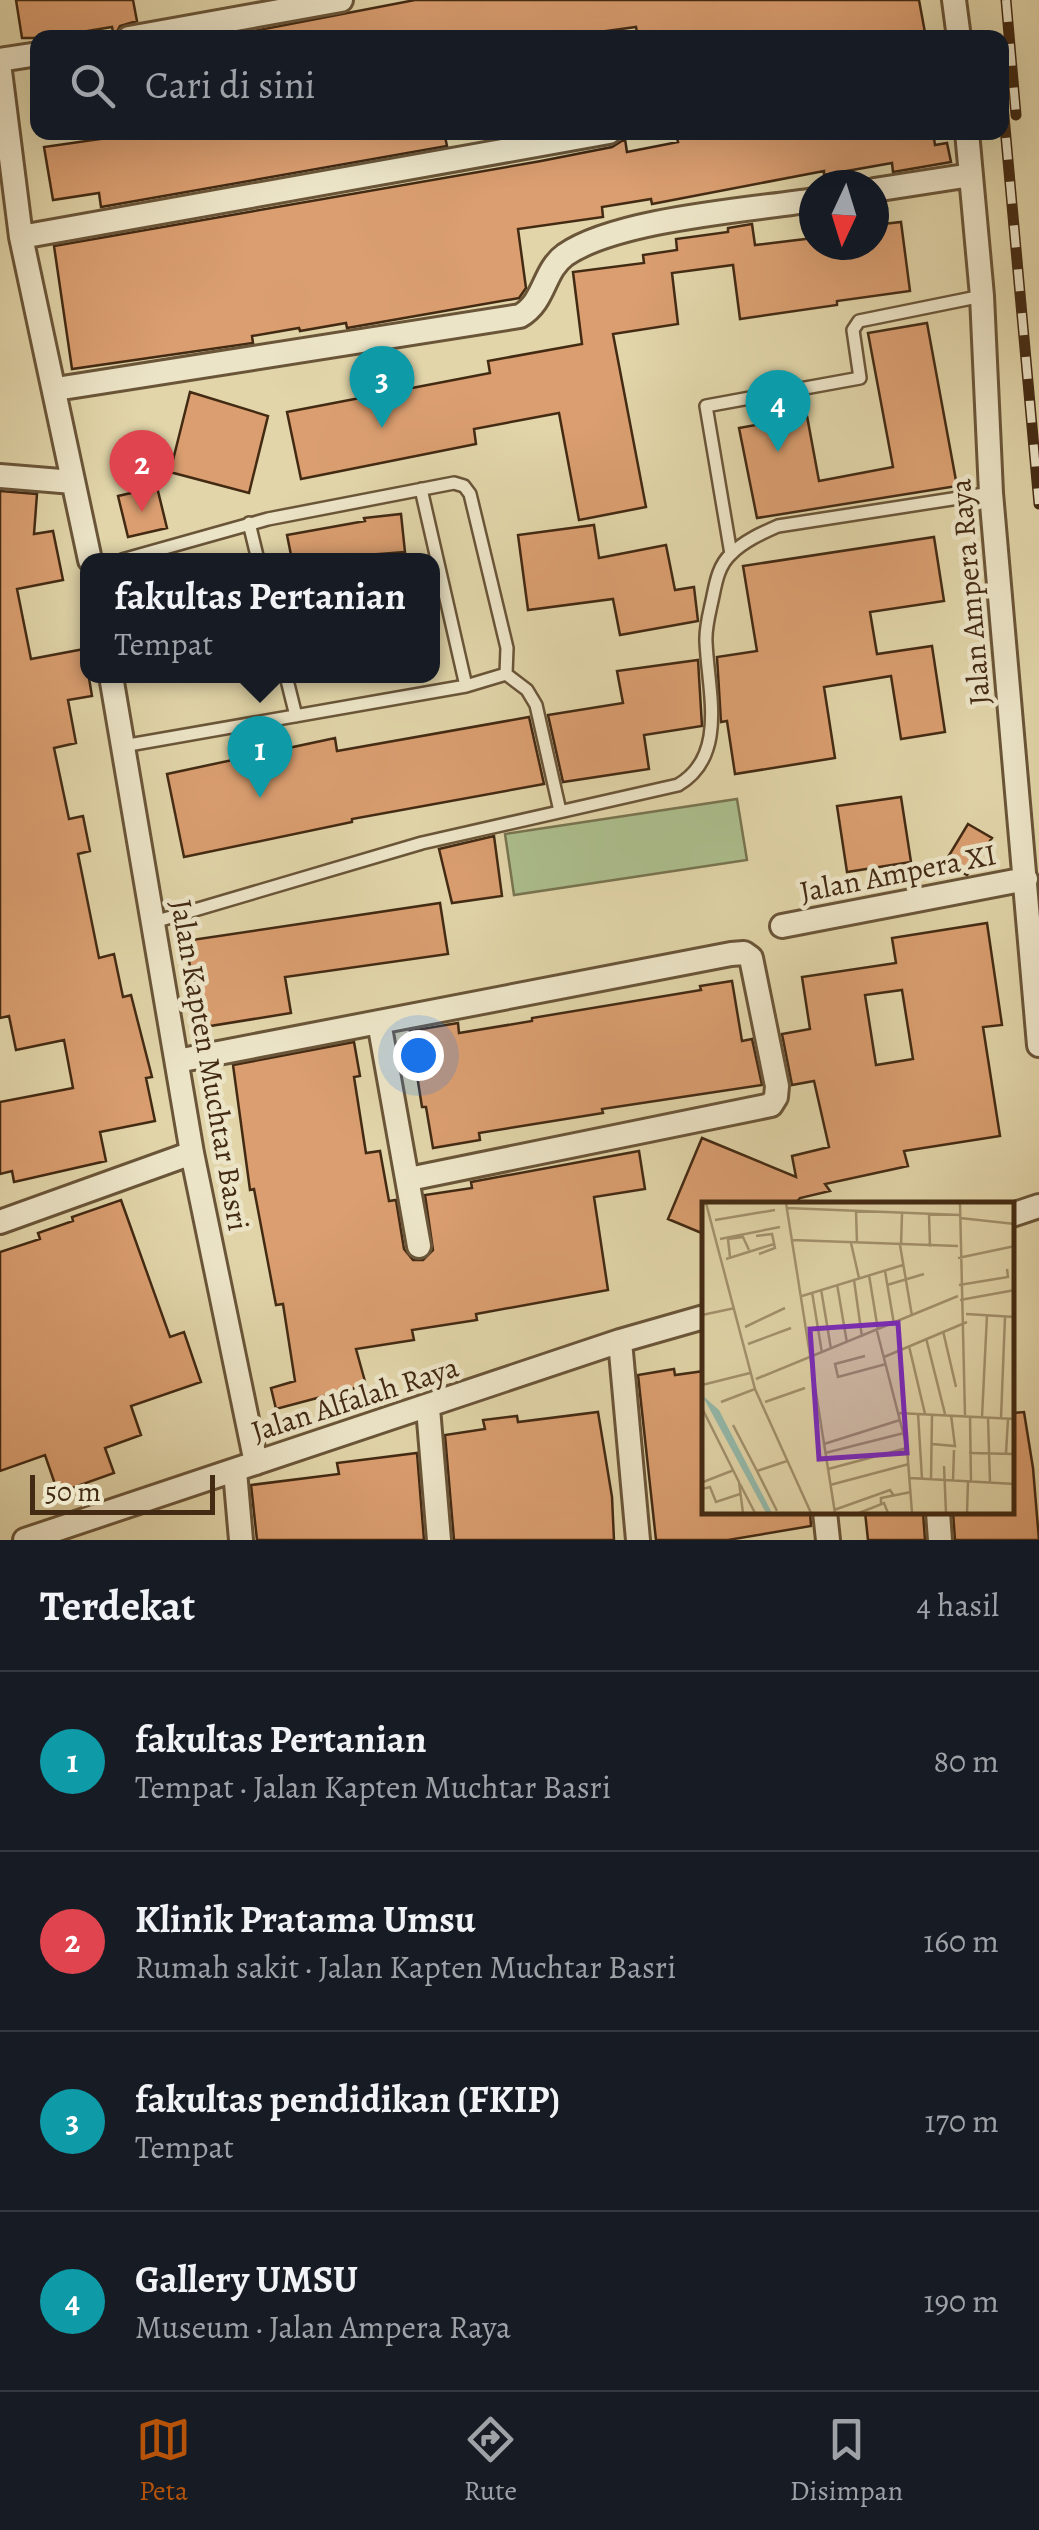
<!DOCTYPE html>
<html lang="id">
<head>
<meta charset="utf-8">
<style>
  body { margin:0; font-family:Alegreya,serif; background:#242831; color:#f1f3f6 }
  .compass { position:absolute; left:799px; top:170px; width:90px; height:90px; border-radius:50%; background:#171b24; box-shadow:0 10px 40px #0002; rotate:184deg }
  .scale { position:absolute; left:30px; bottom:25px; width:185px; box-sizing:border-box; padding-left:10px; border:5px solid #432a13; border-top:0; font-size:28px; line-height:35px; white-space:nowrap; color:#432a13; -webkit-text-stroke:8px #ece4c7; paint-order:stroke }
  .you { position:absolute; left:418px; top:1055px; width:35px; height:35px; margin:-25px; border:8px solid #fff; border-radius:50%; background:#1a73e8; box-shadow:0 0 0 15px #1a73e833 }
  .badge { display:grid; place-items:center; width:65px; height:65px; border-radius:50%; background:#b45309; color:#fff; font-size:32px; font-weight:700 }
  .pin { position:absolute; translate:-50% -82px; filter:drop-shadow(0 2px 5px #0008) }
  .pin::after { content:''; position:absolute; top:52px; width:35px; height:30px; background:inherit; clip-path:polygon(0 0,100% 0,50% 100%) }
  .popup { position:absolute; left:80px; top:553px; width:360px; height:130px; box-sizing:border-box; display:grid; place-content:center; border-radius:20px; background:#171b24; filter:drop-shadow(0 2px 8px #0005); font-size:32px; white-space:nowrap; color:#9ea1a6 }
  .popup b { font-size:38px; color:#f1f3f6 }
  .popup::after { content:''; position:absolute; left:50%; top:100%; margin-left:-20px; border:20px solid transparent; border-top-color:#171b24 }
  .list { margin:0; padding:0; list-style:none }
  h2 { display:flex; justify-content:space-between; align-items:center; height:130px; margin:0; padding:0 40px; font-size:42px }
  h2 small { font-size:32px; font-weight:400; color:#9ea1a6 }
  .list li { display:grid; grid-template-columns:65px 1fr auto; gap:30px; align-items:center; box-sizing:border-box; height:180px; padding:0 40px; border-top:2px solid #363941 }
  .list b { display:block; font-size:38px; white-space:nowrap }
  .list p { margin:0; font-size:32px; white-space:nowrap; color:#9ea1a6 }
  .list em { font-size:32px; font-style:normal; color:#9ea1a6 }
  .icon { flex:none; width:55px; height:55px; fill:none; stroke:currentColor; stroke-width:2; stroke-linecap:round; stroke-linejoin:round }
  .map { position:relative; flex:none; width:1039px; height:1540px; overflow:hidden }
  .search { position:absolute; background:#171b24; box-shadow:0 10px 40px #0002; left:30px; right:30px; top:30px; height:110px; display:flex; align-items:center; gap:25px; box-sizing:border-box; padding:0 35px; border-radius:20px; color:#9ea1a6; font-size:38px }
  .sheet { height:850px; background:#171b24 }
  nav { display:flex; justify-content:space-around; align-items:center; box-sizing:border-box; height:140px; border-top:2px solid #363941; background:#171b24; font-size:28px; color:#9ea1a6 }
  nav a { display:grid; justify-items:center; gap:5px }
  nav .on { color:#b45309 }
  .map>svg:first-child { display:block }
  .green { fill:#acbe8d; stroke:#787450; stroke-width:2.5 }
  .building { fill:#da9e70; stroke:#432a13; stroke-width:2.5; fill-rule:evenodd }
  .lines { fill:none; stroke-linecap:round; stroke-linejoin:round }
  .lane-casing { stroke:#6a5538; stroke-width:16 }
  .street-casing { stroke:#6a5538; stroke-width:28 }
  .lane { stroke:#ece4c7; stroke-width:11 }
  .street { stroke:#ece4c7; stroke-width:22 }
  .rail-casing { stroke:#432a13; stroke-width:11 }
  .rail { stroke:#ece4c7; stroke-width:8; stroke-dasharray:22; stroke-linecap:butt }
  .labels { text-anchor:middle; stroke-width:9; stroke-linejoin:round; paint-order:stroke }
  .street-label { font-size:30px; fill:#432a13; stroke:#ece4c7 }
  .inset-road { fill:none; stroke:#a2916d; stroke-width:2.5 }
  .view { fill:#7b2cbf; fill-opacity:0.15; stroke:#7b2cbf; stroke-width:5 }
  .inset-edge { fill:none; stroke:#432a13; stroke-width:5 }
</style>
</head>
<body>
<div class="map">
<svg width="1039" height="1540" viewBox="0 0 1039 1540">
  <rect width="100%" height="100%" fill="#e1d5a9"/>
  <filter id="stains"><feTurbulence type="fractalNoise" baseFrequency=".002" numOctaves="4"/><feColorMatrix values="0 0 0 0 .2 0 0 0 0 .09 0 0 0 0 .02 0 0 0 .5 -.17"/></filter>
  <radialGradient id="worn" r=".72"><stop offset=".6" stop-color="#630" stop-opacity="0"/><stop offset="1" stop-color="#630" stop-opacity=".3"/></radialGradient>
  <path class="green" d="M 737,799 L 747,860 L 514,895 L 505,834 Z"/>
  <path class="building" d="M 16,0 L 133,0 L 137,21 L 120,26 L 114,37 L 112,27 L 63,35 L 63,38 L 22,38 Z
    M 415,0 L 919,0 L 926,38 L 638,38 L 636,27 L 556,38 L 217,38 Z
    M 149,132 L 444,132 L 447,146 L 101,207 L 99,193 L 53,200 L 44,147 Z
    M 692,132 L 933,132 L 935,145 L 947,143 L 951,162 L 893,172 L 892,163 L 824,175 L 824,171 L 652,204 L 651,199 L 602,207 L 603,217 L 518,229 L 526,288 L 519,298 L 347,328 L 346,323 L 300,331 L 299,328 L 252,336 L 253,343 L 72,369 L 54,246 L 541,161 L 612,147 L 625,139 L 627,152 L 678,142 L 676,135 Z
    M 901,222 L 910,291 L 837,301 L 837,305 L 740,319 L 733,265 L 672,273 L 678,324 L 613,334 L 646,507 L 579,520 L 559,413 L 474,429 L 476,444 L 301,479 L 287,412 L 490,373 L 488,361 L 582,344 L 573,272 L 644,263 L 643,255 L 677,250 L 676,239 L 728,232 L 728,228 L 752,224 L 755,245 L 814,238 L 814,245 L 874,245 L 874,225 Z
    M 927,323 L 957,486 L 757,518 L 739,428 L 807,416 L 819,481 L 893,467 L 868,333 Z
    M 190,392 L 268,416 L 249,493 L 170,472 Z
    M 157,487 L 167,528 L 128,537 L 118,496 Z
    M 0,491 L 37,494 L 34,534 L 53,531 L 63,580 L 17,589 L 31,659 L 84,649 L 92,696 L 68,700 L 76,743 L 54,748 L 69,819 L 83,816 L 90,851 L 78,854 L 99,958 L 114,954 L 123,997 L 131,995 L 152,1077 L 146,1078 L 155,1121 L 100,1132 L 106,1161 L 14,1182 L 12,1171 L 0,1174 L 0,1102 L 73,1088 L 64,1040 L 16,1050 L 9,1016 L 0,1018 Z
    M 401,514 L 405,552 L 355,556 L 356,560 L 292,560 L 287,535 L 365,521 L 364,518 Z
    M 594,525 L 599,558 L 666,545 L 675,590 L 694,587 L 698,621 L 620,635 L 613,599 L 528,610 L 518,535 Z
    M 934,537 L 944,601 L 870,612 L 877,654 L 932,646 L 945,732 L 901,739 L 891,676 L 824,687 L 835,758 L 735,774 L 727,721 L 721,722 L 717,657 L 757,651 L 743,566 Z
    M 698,660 L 702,726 L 644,735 L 649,769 L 563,782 L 548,715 L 623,703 L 617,671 Z
    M 529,717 L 544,784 L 352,819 L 352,822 L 184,857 L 167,774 L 335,738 L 337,751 Z
    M 901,797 L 911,862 L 847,872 L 837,806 Z
    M 968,824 L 992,838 L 967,875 L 945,862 Z
    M 494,836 L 502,896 L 452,903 L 439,849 Z
    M 440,903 L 448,954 L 285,977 L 291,1013 L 204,1027 L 197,980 L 193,981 L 185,941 Z
    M 987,923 L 1002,1025 L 983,1027 L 1000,1136 L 904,1151 L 908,1166 L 825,1184 L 830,1191 L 800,1198 L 794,1205 L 704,1205 L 704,1234 L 668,1219 L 702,1138 L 796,1177 L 792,1156 L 829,1147 L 814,1081 L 792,1085 L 782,1034 L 810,1029 L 802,977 L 896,963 L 892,938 ZM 902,990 L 913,1059 L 876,1065 L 865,995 Z
    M 732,981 L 742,1041 L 752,1039 L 762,1085 L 602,1109 L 603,1113 L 479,1133 L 480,1140 L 433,1148 L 426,1107 L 422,1107 L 410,1031 L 458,1023 L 459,1033 L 532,1021 L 532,1018 L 701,990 L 700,986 Z
    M 354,1042 L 360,1076 L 354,1077 L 366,1153 L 380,1151 L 389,1201 L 396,1200 L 404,1249 L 413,1260 L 423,1260 L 433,1250 L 425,1195 L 472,1188 L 471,1182 L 639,1151 L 645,1189 L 594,1197 L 608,1290 L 476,1314 L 477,1320 L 412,1330 L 414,1340 L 356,1349 L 366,1385 L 276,1409 L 271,1388 L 295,1381 L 283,1304 L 276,1305 L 254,1189 L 250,1190 L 233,1065 Z
    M 121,1200 L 170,1337 L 184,1332 L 201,1382 L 131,1406 L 141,1435 L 105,1448 L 114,1473 L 58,1493 L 45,1455 L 0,1471 L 0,1252 L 40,1239 L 38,1233 L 73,1221 L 72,1217 Z
    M 674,1369 L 675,1375 L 704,1371 L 704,1512 L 810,1512 L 811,1526 L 728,1540 L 656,1540 L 638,1375 Z
    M 598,1412 L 612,1497 L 614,1540 L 454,1540 L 445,1435 L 485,1429 L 483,1420 L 517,1416 L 518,1422 Z
    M 1024,1412 L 1033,1468 L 1039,1540 L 955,1540 L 953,1512 L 1012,1512 L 1012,1413 Z
    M 417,1453 L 424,1540 L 257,1540 L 251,1485 L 339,1474 L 337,1463 Z
    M 865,1512 L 923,1512 L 925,1540 L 868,1540 Z"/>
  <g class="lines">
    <defs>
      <path id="lane" d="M 421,489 L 466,686
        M 249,523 L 258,560
        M 731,554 L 706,406 L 860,378 L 853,330 L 859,321 L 982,296
        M 122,560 L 268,519 L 454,483 L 464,486 L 470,494 L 507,648 L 506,674
        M 506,674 L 527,690 L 536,705 L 560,811
        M 286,676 L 296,716
        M 123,746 L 466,686 L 506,674
        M 154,922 L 422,843 L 678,785 C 728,756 708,691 706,642 C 705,627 710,611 713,596 C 716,581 719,565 731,554 C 744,541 762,533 778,526 L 991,493"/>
      <path id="street" d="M 954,0 L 959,38
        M 129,38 L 341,0
        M 0,60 L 38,54
        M 0,71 L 21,237 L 90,560
        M 967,132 L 982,296 L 991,493 L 1039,1045
        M 874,190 L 971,175
        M 21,237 L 609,132
        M 56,389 L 520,316 C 545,302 543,271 565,255 C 617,219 749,210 814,200
        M 0,476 L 73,482
        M 111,676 L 192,1153 L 256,1463
        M 782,926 L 1026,879
        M 379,1022 L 419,1246
        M 177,1061 L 731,954 L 744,953 L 751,958 L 777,1086 L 776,1097 L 771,1105 L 409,1179
        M 1012,1215 L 1039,1206
        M 0,1222 L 192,1153
        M 620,1341 L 638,1540
        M 428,1408 L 439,1540
        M 235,1471 L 241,1540
        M 825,1512 L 828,1540
        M 938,1512 L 940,1540
        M 25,1540 L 620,1341 L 704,1317"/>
    </defs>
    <use href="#lane" class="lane-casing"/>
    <use href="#street" class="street-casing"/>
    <use href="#lane" class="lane"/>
    <use href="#street" class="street"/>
    <defs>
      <path id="rail" d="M 1006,0 L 1016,115
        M 1002,94 L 1039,504"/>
    </defs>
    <use href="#rail" class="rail-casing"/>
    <use href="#rail" class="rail"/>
  </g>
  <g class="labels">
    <g class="street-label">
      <text transform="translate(970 592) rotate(-95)" y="10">Jalan Ampera Raya</text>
      <text transform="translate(898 873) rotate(-11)" y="10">Jalan Ampera XI</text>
      <text transform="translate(210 1065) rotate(80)" y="10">Jalan Kapten Muchtar Basri</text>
      <text transform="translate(355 1399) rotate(-18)" y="10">Jalan Alfalah Raya</text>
    </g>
  </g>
  <g transform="translate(702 1202)">
    <rect width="312" height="312" fill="#e1d5a9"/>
    <path d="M 0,193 L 17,208 L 70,311 L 64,311 Z" fill="#94b9aa"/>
    <path class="inset-road" d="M 4,1 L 53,187 L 109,311M 84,1 L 133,311M 258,1 L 263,213M 85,6 L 258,13M 154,9 L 155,41M 227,12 L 228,45M 258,16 L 313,22M 13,18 L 73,8M 54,34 L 70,32 L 73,46 L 57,52M 18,37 L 78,25M 90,38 L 256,44M 149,41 L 157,76M 198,43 L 210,114M 199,43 L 200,12M 28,55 L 26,37 L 41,35 L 47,48M 256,56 L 313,44M 24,57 L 72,42M 183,69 L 192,122M 167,73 L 176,128M 152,78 L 160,135M 135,82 L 145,141M 185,83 L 222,72M 257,83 L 306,75 L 305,67M 119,87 L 129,147M 110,90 L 120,151M 100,94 L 201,63M 258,98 L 313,88M 264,112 L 313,115M 0,113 L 33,106M 43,125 L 83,106M 175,129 L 205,246 L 210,311M 241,129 L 254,185M 224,136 L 243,212M 46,142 L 89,126M 207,144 L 223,212M 163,154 L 133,162 L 136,175 L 184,162M 182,155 L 265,120M 54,177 L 256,94M 0,183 L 48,171M 19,200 L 53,187M 63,200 L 103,186M 0,206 L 37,280 L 41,311M 196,211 L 313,217M 216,211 L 220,277M 268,214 L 269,280M 280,215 L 285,113M 286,215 L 288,281M 299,216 L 303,115M 31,223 L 55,269M 122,242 L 198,218M 230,242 L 253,244 L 249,213M 123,251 L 202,231M 267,251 L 313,252M 304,251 L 306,217M 242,264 L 244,311M 126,267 L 205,246M 208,276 L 313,282M 229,277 L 230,212M 251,279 L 252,248M 1,280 L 32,268M 38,282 L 53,311M 128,283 L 207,262M 0,287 L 8,285 L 14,300 L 38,292M 179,302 L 179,296 L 209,290M 132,308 L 188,288 L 192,294M 75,309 L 55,269 L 85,259M 157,311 L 182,301 L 186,311M 265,311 L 266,279"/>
    <path class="view" d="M 196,121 L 205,251 L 117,257 L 108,127 Z"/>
    <rect width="312" height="312" class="inset-edge"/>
  </g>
  <rect width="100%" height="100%" filter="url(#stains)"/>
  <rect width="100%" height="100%" fill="url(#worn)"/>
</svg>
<svg class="compass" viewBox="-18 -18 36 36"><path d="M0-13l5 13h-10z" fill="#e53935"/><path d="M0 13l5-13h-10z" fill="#9ea1a6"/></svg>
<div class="scale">50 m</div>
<div class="you"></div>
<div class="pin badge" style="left:260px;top:798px;background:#0f9aa8">1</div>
<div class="popup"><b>fakultas Pertanian</b>Tempat</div>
<div class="pin badge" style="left:142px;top:512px;background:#e0444e">2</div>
<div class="pin badge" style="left:382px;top:428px;background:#0f9aa8">3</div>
<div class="pin badge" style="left:778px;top:452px;background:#0f9aa8">4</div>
<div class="search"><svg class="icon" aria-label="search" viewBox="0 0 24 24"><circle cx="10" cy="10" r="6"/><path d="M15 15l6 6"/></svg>Cari di sini</div>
</div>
<section class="sheet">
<h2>Terdekat<small>4 hasil</small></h2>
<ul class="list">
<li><span class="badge" style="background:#0f9aa8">1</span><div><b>fakultas Pertanian</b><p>Tempat · Jalan Kapten Muchtar Basri</p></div><em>80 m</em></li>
<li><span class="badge" style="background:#e0444e">2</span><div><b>Klinik Pratama Umsu</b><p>Rumah sakit · Jalan Kapten Muchtar Basri</p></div><em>160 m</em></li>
<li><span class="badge" style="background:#0f9aa8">3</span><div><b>fakultas pendidikan (FKIP)</b><p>Tempat</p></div><em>170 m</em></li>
<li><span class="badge" style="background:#0f9aa8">4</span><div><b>Gallery UMSU</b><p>Museum · Jalan Ampera Raya</p></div><em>190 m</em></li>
</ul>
</section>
<nav>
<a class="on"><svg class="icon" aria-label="map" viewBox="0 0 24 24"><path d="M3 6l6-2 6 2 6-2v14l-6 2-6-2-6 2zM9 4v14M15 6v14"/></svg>Peta</a>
<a><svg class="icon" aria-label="directions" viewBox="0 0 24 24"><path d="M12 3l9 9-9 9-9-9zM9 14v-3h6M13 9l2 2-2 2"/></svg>Rute</a>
<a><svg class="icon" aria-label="saved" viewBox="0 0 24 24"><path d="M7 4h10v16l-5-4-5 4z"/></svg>Disimpan</a>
</nav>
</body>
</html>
